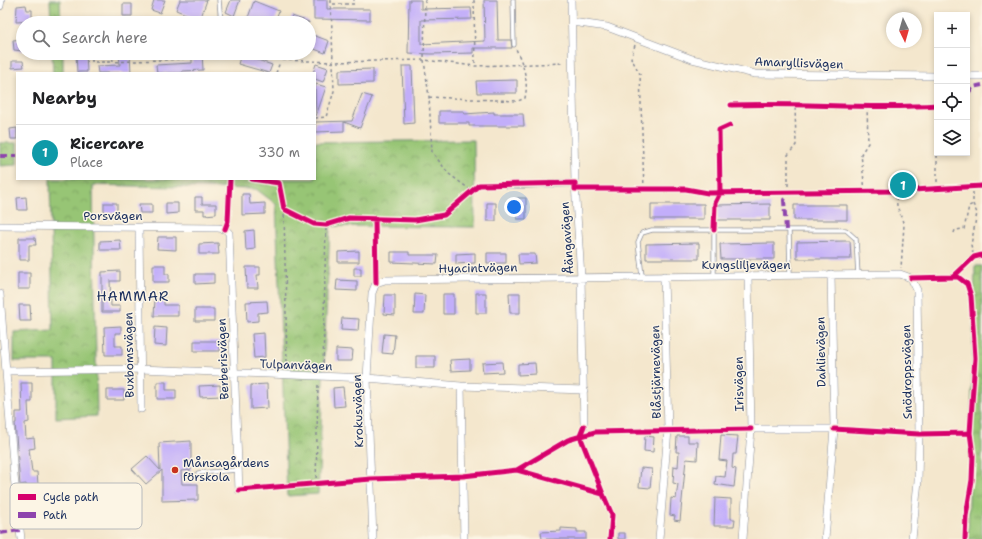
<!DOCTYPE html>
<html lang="en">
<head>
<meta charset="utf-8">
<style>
  body { margin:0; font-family:"Shantell Sans",sans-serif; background:#f6f6f6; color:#202124 }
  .controls { position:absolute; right:12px; top:12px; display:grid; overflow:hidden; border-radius:0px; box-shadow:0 2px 6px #0003 }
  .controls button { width:36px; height:36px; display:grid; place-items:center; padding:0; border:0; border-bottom:1px solid #e0e0e0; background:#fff; color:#202124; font:20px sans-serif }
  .compass { position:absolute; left:886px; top:12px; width:36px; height:36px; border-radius:50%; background:#fff; box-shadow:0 2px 6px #0003; rotate:175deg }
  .you { position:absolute; left:514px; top:207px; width:14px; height:14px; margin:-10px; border:3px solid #fff; border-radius:50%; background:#1a73e8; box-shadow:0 0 0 6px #1a73e833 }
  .badge { display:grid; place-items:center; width:26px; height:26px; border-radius:50%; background:#c8321e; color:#fff; font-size:13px; font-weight:700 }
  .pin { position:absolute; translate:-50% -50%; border:2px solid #fff; box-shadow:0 1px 4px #0006 }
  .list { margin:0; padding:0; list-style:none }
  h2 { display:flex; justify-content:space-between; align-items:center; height:52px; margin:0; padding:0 16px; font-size:17px }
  h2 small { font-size:13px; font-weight:400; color:#757577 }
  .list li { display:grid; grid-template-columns:26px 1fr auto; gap:12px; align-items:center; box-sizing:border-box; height:56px; padding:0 16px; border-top:1px solid #e0e0e0 }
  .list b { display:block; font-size:15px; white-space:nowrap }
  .list p { margin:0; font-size:13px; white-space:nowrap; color:#757577 }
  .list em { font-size:13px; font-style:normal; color:#757577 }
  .icon { flex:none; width:22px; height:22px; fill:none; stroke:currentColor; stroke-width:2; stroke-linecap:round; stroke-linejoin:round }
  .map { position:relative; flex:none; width:982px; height:539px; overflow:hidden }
  .search { position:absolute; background:#fff; box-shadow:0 2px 6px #0003; left:16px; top:16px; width:300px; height:44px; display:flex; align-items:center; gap:10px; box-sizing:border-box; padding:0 14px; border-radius:22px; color:#757577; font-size:15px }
  .panel { position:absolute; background:#fff; box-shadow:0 2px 6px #0003; left:16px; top:72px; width:300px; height:108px; border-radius:0px }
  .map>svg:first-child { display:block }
  .grass { fill:url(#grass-tufts); stroke:#597a69 }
  .park { fill:url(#park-crowns); stroke:#597a69 }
  .building { fill:#c2aefa }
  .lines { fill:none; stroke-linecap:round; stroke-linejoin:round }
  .lane-casing { stroke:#888b96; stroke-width:5 }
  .street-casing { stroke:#888b96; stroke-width:8 }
  .path { stroke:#888b96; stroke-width:1.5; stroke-dasharray:3 3; stroke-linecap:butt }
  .lane { stroke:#fff; stroke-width:3.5 }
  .street { stroke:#fff; stroke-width:7 }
  .quiet { stroke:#8e44ad; stroke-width:4; stroke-dasharray:8 4; stroke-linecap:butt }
  .cycleway-casing { stroke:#fcf5e5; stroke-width:8 }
  .cycleway { stroke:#d6006c; stroke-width:5 }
  .poi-dot { fill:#c8321e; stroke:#fcf5e5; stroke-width:1.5 }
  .labels { text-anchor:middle; stroke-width:3; stroke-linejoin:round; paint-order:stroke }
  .street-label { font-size:12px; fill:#1b2f5e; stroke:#fcf5e5 }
  .poi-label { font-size:12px; fill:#1b2f5e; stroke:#fcf5e5; text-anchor:start }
  .quarter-label { font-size:14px; letter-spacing:1px; fill:#1b2f5e; stroke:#fcf5e5 }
  .key { fill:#fcf5e5; stroke:#b8babc; stroke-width:1 }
  .key-label { font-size:11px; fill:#1b2f5e }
</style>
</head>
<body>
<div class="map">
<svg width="982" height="539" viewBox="0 0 982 539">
  <defs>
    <pattern id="grass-tufts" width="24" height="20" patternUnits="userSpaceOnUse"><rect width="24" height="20" fill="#97c574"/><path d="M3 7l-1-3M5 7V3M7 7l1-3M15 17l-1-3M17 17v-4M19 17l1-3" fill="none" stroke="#7aa062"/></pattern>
    <pattern id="park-crowns" width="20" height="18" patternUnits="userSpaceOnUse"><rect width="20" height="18" fill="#97c574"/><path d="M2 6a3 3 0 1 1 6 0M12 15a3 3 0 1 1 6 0" fill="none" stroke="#7aa062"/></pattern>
  </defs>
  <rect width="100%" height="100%" fill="#fcf5e5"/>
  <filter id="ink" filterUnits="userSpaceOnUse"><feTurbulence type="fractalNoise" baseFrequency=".025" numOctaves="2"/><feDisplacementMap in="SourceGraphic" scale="8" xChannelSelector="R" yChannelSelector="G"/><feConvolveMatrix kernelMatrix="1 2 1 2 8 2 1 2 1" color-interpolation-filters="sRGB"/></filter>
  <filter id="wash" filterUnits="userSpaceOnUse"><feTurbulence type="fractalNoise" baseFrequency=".012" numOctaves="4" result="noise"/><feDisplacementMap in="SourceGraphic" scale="16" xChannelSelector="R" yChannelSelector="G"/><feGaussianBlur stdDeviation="0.9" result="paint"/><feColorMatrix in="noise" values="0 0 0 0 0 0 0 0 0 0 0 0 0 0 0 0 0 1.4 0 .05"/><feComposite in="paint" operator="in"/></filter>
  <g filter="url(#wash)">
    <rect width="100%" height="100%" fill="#f4e7cd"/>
    <path class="grass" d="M 975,266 L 982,266 L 982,539 L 968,539 Z"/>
    <path class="park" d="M 50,0 L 60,0 L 61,23 L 51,23 Z
      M 52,53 L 63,53 L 63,73 L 53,73 Z
      M 474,140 L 475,227 L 330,226 L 318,494 L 287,496 L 276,204 L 256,189 L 93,185 L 97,416 L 56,418 L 56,361 L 14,361 L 14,332 L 53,330 L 50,179 L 315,179 L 315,142 Z
      M 0,143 L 17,143 L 17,165 L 0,166 Z"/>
    <g id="blocks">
      <path class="building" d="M 154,0 L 165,0 L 160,13 L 151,10 Z
        M 180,0 L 207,0 L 200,20 L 176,10 Z
        M 231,0 L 240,0 L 234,16 L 226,12 Z
        M 314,0 L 327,0 L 327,9 L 370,9 L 370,20 L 314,19 Z
        M 409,0 L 421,0 L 421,9 L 471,8 L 472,19 L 421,20 L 421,44 L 485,41 L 484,0 L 497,0 L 498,40 L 511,40 L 512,48 L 473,48 L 473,53 L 431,54 L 408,53 Z
        M 254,1 L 279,11 L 274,23 L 246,23 Z
        M 123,4 L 132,4 L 132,16 L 123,16 Z
        M 26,5 L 27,10 L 32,10 L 32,21 L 16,22 L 17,6 Z
        M 292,16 L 309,22 L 309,23 L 290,23 Z
        M 313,35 L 329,41 L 325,53 L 309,47 L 309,39 L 311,40 Z
        M 23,39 L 23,51 L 14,50 L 13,40 Z
        M 76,53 L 86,53 L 87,72 L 77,72 Z
        M 119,53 L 130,53 L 131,73 L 98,73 L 97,66 L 120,65 Z
        M 192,53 L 202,53 L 203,70 L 182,71 L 182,73 L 157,73 L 156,65 L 192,63 Z
        M 241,54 L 272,65 L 269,73 L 238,64 Z
        M 12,61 L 23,61 L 24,67 L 12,68 Z
        M 316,64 L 328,68 L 323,82 L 315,79 L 315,73 L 313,73 Z
        M 402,66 L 412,66 L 414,123 L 404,124 Z
        M 373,69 L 373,83 L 339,84 L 339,70 Z
        M 517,80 L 517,93 L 477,93 L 476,81 Z
        M 316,84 L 326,87 L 316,116 L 315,88 Z
        M 362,94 L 372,97 L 360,128 L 344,122 L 344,131 L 315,132 L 315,122 L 352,121 Z
        M 439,111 L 464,111 L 464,114 L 494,112 L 494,114 L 523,114 L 524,126 L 469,126 L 469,123 L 439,123 Z
        M 17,128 L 17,139 L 11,139 L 10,129 Z
        M 242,194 L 249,194 L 250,204 L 265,203 L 265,214 L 242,215 Z
        M 26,197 L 27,210 L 18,210 L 17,198 Z
        M 195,197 L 202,197 L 202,204 L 216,204 L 216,214 L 204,215 L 204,210 L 195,210 Z
        M 517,198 L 526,198 L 526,219 L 517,219 Z
        M 104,203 L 117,203 L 117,213 L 104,213 Z
        M 166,203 L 178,203 L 178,213 L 166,214 Z
        M 487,203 L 496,203 L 496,221 L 487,221 Z
        M 139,204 L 152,204 L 152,213 L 140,213 Z
        M 651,204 L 704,204 L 704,219 L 651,219 Z
        M 770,204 L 770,220 L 717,220 L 717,205 Z
        M 794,205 L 847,205 L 847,220 L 794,220 Z
        M 254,230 L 255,249 L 246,250 L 245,231 Z
        M 158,237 L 176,237 L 176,250 L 157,249 Z
        M 19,238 L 35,238 L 36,245 L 29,245 L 29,260 L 19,260 Z
        M 120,240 L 121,250 L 100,250 L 100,241 Z
        M 846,241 L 850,241 L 851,259 L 797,259 L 797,242 Z
        M 218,243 L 219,254 L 199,254 L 199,244 Z
        M 699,243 L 699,259 L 646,259 L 646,244 Z
        M 774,243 L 774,259 L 721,259 L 720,244 Z
        M 359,251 L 359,262 L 338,262 L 338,252 Z
        M 391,252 L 409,252 L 409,255 L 438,255 L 437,264 L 391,262 Z
        M 475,253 L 475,263 L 456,264 L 456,254 Z
        M 487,253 L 506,253 L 506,263 L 487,263 Z
        M 518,254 L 535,254 L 536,263 L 519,264 Z
        M 153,265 L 165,265 L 165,274 L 169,274 L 169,282 L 153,282 Z
        M 246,267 L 260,267 L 260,275 L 257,275 L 258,288 L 247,288 Z
        M 354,268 L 361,268 L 361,276 L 354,276 Z
        M 120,271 L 120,281 L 110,281 L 111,306 L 120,306 L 120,312 L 102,312 L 102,272 Z
        M 18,273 L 30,273 L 30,289 L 18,289 Z
        M 195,274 L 214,274 L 214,283 L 195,284 Z
        M 337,280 L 357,281 L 357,291 L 336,290 Z
        M 476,293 L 486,293 L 486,313 L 476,313 Z
        M 509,293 L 520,293 L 520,313 L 510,313 Z
        M 415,294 L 425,295 L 424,314 L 414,314 Z
        M 443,294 L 454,294 L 454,314 L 443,314 Z
        M 385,295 L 395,295 L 395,315 L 384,314 Z
        M 155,299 L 164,299 L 164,305 L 178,305 L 178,316 L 154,316 Z
        M 267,301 L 268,312 L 258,313 L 258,321 L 247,322 L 246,302 Z
        M 19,305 L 30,305 L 31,321 L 20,321 Z
        M 195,309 L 214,309 L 214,321 L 195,321 Z
        M 342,318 L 359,319 L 358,331 L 341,330 Z
        M 121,326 L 121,333 L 115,333 L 115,346 L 122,346 L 122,355 L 105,355 L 104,327 Z
        M 155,327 L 167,328 L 166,346 L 154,345 Z
        M 264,333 L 265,357 L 254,358 L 252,334 Z
        M 384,334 L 395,335 L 393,354 L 382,353 Z
        M 194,341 L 220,341 L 220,351 L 194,351 Z
        M 336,349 L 353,350 L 352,361 L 336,361 Z
        M 416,356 L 435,356 L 435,368 L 416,368 Z
        M 470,359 L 470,370 L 451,371 L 450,360 Z
        M 502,362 L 503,372 L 483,373 L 482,363 Z
        M 535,363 L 536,374 L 518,375 L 518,364 Z
        M 157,382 L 166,382 L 166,390 L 176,390 L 176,399 L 157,399 Z
        M 21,383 L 32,383 L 32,402 L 28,402 L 29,422 L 25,423 L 26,439 L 34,438 L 35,448 L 29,449 L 32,472 L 37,472 L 39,498 L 28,500 L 26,484 L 20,485 L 15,423 L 16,423 L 16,412 L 22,412 Z
        M 267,384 L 268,408 L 251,409 L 251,385 Z
        M 220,385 L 221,396 L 200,397 L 199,386 Z
        M 343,387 L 345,406 L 334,407 L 333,388 Z
        M 107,390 L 124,390 L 124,400 L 107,400 Z
        M 721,435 L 738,436 L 736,454 L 733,454 L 732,468 L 736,469 L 734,487 L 715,484 L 716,476 L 725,477 L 727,461 L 719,460 Z
        M 645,436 L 654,437 L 653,452 L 644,451 Z
        M 677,436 L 688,436 L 688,442 L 698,442 L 697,460 L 686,459 L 680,521 L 674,520 L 675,516 L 670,515 L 671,498 L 676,499 L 678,484 L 673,483 L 674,466 L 678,467 L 679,452 L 676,452 Z
        M 191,441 L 191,470 L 181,471 L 182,484 L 198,484 L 198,500 L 162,501 L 162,470 L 146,484 L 132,469 L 147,456 L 160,470 L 159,443 Z
        M 641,468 L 652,469 L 650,488 L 639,487 Z
        M 715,498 L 731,499 L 731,519 L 735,519 L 734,526 L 714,526 Z
        M 561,528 L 577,529 L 577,532 L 586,532 L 586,539 L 542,539 L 541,532 L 561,531 Z
        M 618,533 L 625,533 L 625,539 L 618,539 Z"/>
    </g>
  </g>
  <g filter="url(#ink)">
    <use href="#blocks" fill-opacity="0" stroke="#888b96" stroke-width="1"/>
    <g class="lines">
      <defs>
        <path id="lane" d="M 219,0 L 221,23
          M 513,0 L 514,45
          M 269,53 L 279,57
          M 789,230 L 790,275
          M 642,276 L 638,242 L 642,233 L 652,230 L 846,230 L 856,239 L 858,275
          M 714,276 L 714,230
          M 198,473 L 238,470"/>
        <path id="street" d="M 571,0 L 575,183 L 581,277 L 584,426
          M 0,6 L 1,0
          M 572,22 L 607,27 L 692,59 L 755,74 L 937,76
          M 967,76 L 982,76
          M 508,185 L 575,183
          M 0,226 L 218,228 L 225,229 L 229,233 L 239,490
          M 139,228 L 141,409
          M 0,294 L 14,476 L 21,539
          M 6,371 L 140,369 L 367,378 L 461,386 L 584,390
          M 461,386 L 464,539
          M 751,429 L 834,429
          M 373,539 L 367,378 L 372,293 L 376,283 L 385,280 L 900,274 L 911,278 L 917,290 L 919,434 L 918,481 L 912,539
          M 659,539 L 668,430 L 664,276
          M 743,539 L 751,429 L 748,276
          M 825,539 L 834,429 L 831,274"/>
      </defs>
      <use href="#lane" class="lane-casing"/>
      <use href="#street" class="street-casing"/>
      <path class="path" d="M 331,0 L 331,4 L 354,4 L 354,0
        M 425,0 L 424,60 L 429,97 L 432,152 L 449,174 L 472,191
        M 474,0 L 475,66
        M 165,21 L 166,16
        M 137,23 L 165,21 L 177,23
        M 188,23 L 189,21
        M 635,45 L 631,58 L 640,74 L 644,189
        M 92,53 L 92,62 L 113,62
        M 112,53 L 113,62 L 183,59 L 183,53
        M 283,60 L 333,62 L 424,60 L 475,66 L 565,63
        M 276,73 L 280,62
        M 429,97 L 518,101 L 525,98 C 529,81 523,64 516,49
        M 315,118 L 326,117 L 334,91 L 331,4
        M 279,183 L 279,179
        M 973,186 L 973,204 L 977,213 L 971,245 L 974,257
        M 937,188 L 937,153
        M 865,191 L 861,154 L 868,143 L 867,106
        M 896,191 L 897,206 L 904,225 L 901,268
        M 788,192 L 788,155 L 796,145 L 795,104
        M 284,209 L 287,367
        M 954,233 L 955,230 L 964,229 L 969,206 L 973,204
        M 323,369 L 326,225
        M 316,484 L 318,384"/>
      <use href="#lane" class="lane"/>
      <use href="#street" class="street"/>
      <path class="quiet" d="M 967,94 L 973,87 L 982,85
        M 0,156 L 17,156
        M 786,230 L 784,200 L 788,192
        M 0,533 L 20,530"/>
      <defs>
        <path id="cycleway" d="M 731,105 C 800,102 869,110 937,105
          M 252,179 L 279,183 L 284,209 L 314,224 L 326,225 L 349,218 L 415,220 L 444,215 L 479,185 L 575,183 L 575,189 L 686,189 L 708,193 L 896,191 L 982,186
          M 375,219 L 376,283
          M 225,229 L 228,221 L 230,179
          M 714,230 L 715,203 L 720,193 L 719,130 L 730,125
          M 953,277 L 958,277 L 967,284 L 971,296 L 975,358 L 970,433 L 973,455 L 972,480 L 966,516 L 965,539
          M 911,278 L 953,277 L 974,257 L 982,255
          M 584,426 L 580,436 L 603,494
          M 834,429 L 919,434 L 970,433
          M 517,470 L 603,494 L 612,515 L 610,539
          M 239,490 L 371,479 L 463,476 L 517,470 L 568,440 L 595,432 L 751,429"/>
      </defs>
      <use href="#cycleway" class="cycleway-casing"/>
      <use href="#cycleway" class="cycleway"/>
    </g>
  </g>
  <circle class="poi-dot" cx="175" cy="470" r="4"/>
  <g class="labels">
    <g class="street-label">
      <text transform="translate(799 63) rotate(2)" y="4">Amaryllisvägen</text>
      <text x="113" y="220">Porsvägen</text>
      <text transform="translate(567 238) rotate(-94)" y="4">Åängavägen</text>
      <text x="746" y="269">Kungsliljevägen</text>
      <text transform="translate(478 268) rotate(-1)" y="4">Hyacintvägen</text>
      <text transform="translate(821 352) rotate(-91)" y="4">Dahlievägen</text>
      <text transform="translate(129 355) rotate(-91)" y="4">Buxbomsvägen</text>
      <text transform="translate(223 359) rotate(-92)" y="4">Berberisvägen</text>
      <text transform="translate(296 365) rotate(2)" y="4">Tulpanvägen</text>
      <text transform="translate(656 372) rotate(-91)" y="4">Blåstjärnevägen</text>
      <text transform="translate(907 372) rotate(-91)" y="4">Snödroppsvägen</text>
      <text transform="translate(739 384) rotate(-91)" y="4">Irisvägen</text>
      <text transform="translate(358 411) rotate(-92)" y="4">Krokusvägen</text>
    </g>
    <g class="poi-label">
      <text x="183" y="467">Månsagårdens<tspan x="183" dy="14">förskola</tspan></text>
    </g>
    <g class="quarter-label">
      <text x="133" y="301">HAMMAR</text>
    </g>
  </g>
  <rect x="10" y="483" width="132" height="46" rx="6" class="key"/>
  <rect x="18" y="494" width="18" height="6" fill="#d6006c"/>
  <rect x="18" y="512" width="18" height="6" fill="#8e44ad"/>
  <g class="key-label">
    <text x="43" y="501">Cycle path</text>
    <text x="43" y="519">Path</text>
  </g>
</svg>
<div class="controls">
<button>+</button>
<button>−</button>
<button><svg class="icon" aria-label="locate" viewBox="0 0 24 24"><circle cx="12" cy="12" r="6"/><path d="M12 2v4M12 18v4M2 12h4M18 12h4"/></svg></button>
<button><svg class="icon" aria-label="layers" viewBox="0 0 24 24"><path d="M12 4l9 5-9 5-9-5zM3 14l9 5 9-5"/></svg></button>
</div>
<svg class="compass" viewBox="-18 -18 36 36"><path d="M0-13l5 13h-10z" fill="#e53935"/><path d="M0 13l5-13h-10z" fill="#757577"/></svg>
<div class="you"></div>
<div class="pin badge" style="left:903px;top:185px;background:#0f9aa8">1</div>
<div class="search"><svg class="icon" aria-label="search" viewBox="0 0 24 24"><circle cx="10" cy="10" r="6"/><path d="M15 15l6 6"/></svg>Search here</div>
<section class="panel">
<h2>Nearby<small></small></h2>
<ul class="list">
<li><span class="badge" style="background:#0f9aa8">1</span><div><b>Ricercare</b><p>Place</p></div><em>330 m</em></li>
</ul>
</section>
</div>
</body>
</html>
